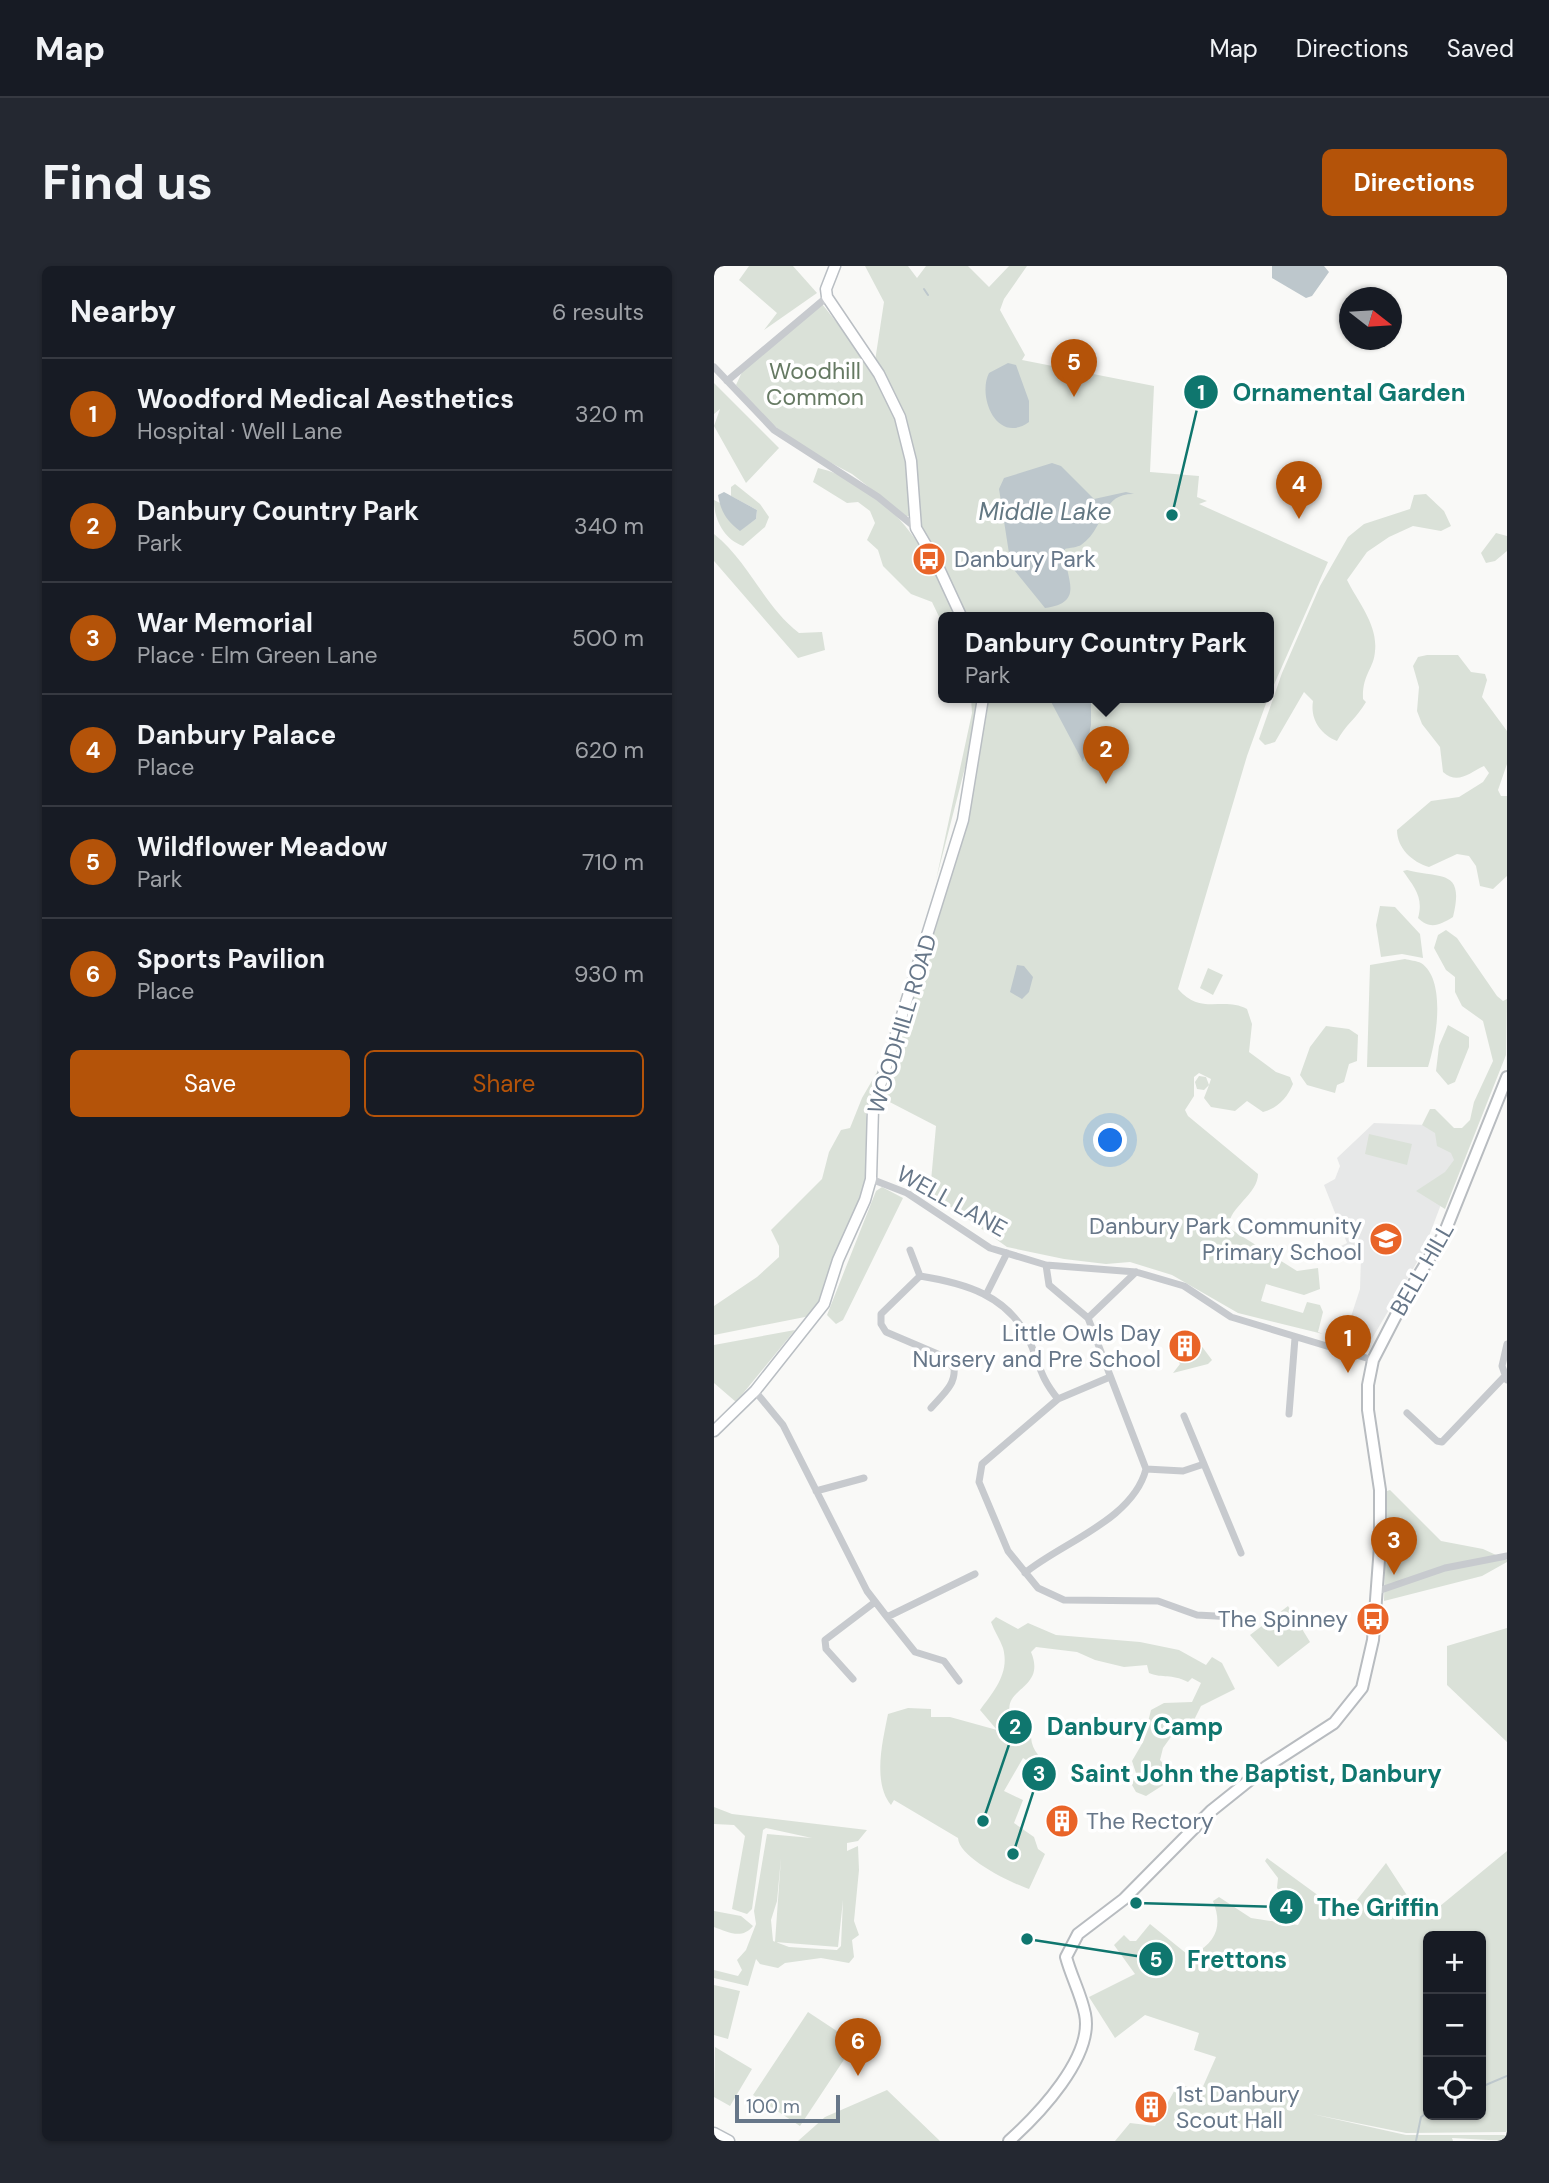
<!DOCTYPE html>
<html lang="en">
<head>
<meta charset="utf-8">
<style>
  body { margin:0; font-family:"DM Sans",sans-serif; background:#242831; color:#f1f3f6 }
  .controls { position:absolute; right:21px; bottom:21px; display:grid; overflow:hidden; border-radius:10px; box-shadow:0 2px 5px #0004 }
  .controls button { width:63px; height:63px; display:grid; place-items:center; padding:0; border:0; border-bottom:2px solid #363941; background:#171b24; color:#f1f3f6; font:35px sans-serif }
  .compass { position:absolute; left:625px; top:21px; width:63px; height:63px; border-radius:50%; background:#171b24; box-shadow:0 2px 5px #0004; rotate:107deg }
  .scale { position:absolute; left:21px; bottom:18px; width:105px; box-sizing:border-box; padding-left:7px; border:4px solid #677789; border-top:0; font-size:19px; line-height:24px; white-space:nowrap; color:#677789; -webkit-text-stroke:5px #fff; paint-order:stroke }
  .you { position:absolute; left:397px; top:875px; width:24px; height:24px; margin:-18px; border:5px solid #fff; border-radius:50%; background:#1a73e8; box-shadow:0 0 0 10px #1a73e833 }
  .badge { display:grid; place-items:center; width:46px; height:46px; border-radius:50%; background:#b45309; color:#fff; font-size:23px; font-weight:700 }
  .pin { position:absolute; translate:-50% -58px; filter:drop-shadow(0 2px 4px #0008) }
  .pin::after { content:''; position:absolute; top:37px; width:24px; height:21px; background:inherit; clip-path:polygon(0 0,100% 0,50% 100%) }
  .popup { position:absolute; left:224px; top:346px; width:336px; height:91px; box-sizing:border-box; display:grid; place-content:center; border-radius:10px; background:#171b24; filter:drop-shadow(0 2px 5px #0005); font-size:23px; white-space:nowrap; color:#9ea1a6 }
  .popup b { font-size:26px; color:#f1f3f6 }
  .popup::after { content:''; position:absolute; left:50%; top:100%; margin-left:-14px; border:14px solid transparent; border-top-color:#171b24 }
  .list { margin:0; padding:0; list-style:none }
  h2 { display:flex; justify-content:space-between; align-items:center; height:91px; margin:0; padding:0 28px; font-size:30px }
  h2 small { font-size:23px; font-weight:400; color:#9ea1a6 }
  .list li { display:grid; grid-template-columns:46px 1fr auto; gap:21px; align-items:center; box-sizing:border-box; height:112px; padding:0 28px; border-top:2px solid #363941 }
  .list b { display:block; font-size:26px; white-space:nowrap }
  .list p { margin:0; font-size:23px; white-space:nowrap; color:#9ea1a6 }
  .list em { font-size:23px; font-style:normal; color:#9ea1a6 }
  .actions { display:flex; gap:14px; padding:21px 28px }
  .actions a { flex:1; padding:16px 0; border:2px solid #b45309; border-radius:10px; text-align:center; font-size:24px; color:#b45309 }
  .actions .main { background:#b45309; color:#fff }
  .icon { flex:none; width:38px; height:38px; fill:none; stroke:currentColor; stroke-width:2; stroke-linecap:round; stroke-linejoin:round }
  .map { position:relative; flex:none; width:793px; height:1875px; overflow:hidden; border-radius:10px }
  header { display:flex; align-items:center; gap:42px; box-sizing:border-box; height:98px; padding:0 35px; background:#171b24; border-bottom:2px solid #363941 }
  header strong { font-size:33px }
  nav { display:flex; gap:38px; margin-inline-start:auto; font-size:24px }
  .intro { display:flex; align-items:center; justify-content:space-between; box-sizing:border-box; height:168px; padding:0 42px }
  h1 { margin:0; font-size:49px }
  .button { padding:18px 32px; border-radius:10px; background:#b45309; color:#fff; font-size:24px; font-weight:700 }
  main { display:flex; gap:42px; padding:0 42px }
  aside { flex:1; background:#171b24; border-radius:10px; box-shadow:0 2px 5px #0004 }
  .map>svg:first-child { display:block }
  .built { fill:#e7e8e8 }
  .green { fill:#dae1d8; fill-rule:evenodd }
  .water { fill:#bdc7cc }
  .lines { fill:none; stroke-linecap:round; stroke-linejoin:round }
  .stream { stroke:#bdc7cc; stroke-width:2 }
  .secondary-casing { stroke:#b9bec3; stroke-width:13 }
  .primary-casing { stroke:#b8bcc0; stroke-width:14 }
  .street { stroke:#c7cace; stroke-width:7 }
  .secondary { stroke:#fff; stroke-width:10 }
  .primary { stroke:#fff; stroke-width:10 }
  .labels { text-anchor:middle; stroke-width:7; stroke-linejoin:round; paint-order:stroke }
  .park-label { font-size:23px; fill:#667a63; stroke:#fff }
  .poi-label { font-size:23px; fill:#677789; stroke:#fff; text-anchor:start }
  .street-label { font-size:23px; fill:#677789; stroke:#fff }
  .water-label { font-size:24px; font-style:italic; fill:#637883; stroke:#fff }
  .leader { fill:none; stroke:#0f766e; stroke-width:2.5 }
  .callout-dot { fill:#0f766e; stroke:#fff; stroke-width:2.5 }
  .mark-label { font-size:21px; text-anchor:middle; font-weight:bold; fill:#fff }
  .callout-label { font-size:24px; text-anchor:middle; font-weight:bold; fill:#0f766e; stroke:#fff; stroke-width:7; stroke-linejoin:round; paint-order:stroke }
</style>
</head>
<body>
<header>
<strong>Map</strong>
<nav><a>Map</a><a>Directions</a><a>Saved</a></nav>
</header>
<div class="intro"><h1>Find us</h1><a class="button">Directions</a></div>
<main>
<aside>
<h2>Nearby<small>6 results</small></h2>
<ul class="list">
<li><span class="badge">1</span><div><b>Woodford Medical Aesthetics</b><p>Hospital · Well Lane</p></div><em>320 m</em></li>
<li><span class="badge">2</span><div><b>Danbury Country Park</b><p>Park</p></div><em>340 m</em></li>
<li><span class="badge">3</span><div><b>War Memorial</b><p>Place · Elm Green Lane</p></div><em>500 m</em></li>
<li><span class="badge">4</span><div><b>Danbury Palace</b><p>Place</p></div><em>620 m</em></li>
<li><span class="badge">5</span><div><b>Wildflower Meadow</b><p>Park</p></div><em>710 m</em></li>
<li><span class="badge">6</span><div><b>Sports Pavilion</b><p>Place</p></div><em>930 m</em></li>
</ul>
<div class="actions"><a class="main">Save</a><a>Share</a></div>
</aside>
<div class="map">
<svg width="793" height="1875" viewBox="0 0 793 1875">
  <rect width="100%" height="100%" fill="#f9f9f7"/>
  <path class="built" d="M 660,857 L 712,859 L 749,880 L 709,986 L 653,1081 L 629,1075 L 646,1023 L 647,991 L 636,985 L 626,989 L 623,982 L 633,977 L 610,919 L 621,913 L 626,900 L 623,892 Z"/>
  <path class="green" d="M 35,0 L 79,0 L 103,27 L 50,64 L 63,47 L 25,14 Z
    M 151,0 L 194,0 L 203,12 L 212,0 L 254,0 L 275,21 L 295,0 L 313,0 L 290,33 L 286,44 L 311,89 L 308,94 L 440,120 L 436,206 L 485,210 L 483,231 L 493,235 L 485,238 L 614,296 L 555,430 L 555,352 L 251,352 L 205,260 L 196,167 L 187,143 L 161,95 L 170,36 Z
    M 108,38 C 166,110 195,155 197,250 L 192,250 L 138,208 L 89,182 L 53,154 L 22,119 L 28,106 Z
    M 0,117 L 65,182 L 32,217 L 0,160 L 6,143 L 0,148 Z
    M 104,202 C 174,218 219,289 242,352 L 229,352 L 229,359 L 218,336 L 197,328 L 169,300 L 164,284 L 153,274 L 161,257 L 156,245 L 144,236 L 133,237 L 99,216 Z
    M 21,218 L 46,238 L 55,251 L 51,261 L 29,280 C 10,273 0,254 0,234 L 6,237 L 26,264 L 42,253 L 43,244 L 17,230 L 17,221 Z
    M 712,228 L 730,245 L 737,260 L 727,265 L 699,260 L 675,271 L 653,286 L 633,314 C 644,336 664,359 661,385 C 660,403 648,408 649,433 L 652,436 C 643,452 631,459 623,475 C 606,468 596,453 599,435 L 590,426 L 561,476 L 551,479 L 545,473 L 568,407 L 606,320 L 634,271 L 650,258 L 696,243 L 700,229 Z
    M 782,267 L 793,270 L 793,285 L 781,295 L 772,297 L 767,287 Z
    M 0,268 C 35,296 50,340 85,367 L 108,366 L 111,384 L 84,392 L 0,295 Z
    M 713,389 L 744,389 L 757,406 L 771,408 L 773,414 L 768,431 L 793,465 L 793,498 L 784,524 L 787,530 L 793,530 L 793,610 L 779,623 L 766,620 L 762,600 L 755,590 L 743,588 L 715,601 C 698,596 683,582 683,564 L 717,535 L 745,531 L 769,516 L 775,507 L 770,500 C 755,507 744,519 729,506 L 726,481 L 708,458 L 703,445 L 705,421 L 699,400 L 704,391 Z
    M 257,432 L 269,432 L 222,614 L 258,447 Z
    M 275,432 L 554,432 L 533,490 L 464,723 C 487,750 509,730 533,743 L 538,758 L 535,786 L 562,806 L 576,811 L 579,818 C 573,832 564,842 549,846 L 533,835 L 521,845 L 497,841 L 490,832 L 495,819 L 490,824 L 483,823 L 481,816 L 485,810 L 492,811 L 495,819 L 497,813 L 485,807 L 480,811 L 480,830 L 471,844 L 474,850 L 544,908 C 544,929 513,942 515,962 L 583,1005 L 604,1002 L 606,1023 L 590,1029 L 552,1018 L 547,1035 L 589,1047 L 593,1036 L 606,1039 L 609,1046 L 604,1066 L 609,1068 L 524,1047 L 458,1009 L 416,996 L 392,998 L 350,993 L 293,981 L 216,926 L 222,860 L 166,831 C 209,697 254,572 275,432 Z
    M 693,604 C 727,613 751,602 739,651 C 726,659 716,664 704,652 C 710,631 700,621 689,605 Z
    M 666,640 L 681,641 L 706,668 L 709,692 L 688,688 L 667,691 L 662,659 Z
    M 732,664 L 743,672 L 783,730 L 789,735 L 793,733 L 792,789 L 731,943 L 702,925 L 731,906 L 740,894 L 737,887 L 723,880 L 721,867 L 708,859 L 716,843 L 721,843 L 740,862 L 748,862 L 756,854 L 760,836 L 779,795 L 769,755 L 748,740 L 741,726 L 741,711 L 732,704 L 720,682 L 724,669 Z
    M 691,693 C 695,694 703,695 707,697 C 733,714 722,776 714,801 L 653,801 L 656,699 Z
    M 494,702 L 509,709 L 499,729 L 486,722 Z
    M 734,759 L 755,771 L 755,781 L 741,816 L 734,819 L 722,805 L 725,780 Z
    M 612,760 L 635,763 L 644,769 L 643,795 L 635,798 L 630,816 L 623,819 L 621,827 L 593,819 L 586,809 L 596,781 Z
    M 181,775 L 152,848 L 155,863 L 153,908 L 148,931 L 103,1041 L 96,1050 L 0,1069 L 0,1040 L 43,1011 L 65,991 L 65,980 L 57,964 L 108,913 L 115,886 L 127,864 L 136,862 L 148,832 Z
    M 655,868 L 698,878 L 693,899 L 651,888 Z
    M 168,921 L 189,932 L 129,1054 L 122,1058 L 113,1049 L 162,925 Z
    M 81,1064 L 22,1136 L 0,1117 L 0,1079 Z
    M 486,1078 L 498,1094 L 494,1098 L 459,1107 L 466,1098 L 464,1095 Z
    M 676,1224 L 727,1275 L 769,1283 L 793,1294 L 793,1296 L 768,1310 L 670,1335 L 673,1225 Z
    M 574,1340 L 596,1376 L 564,1401 L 536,1369 Z
    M 282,1351 L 304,1363 L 314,1357 L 342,1369 L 426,1376 L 465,1384 L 492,1399 L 498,1391 L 508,1397 L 521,1423 L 487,1440 L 480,1454 L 464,1461 L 449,1482 L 446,1494 L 455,1504 L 454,1516 L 432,1530 L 422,1526 L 418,1519 L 422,1507 L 418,1495 L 429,1476 L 437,1444 L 450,1437 L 478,1436 L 487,1417 L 478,1412 L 474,1416 C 456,1407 450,1413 435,1407 L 433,1399 L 410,1401 L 381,1394 L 363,1386 L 322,1381 L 317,1386 C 333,1424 286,1421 297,1451 C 299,1458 312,1466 317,1471 C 318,1486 327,1492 338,1501 L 332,1507 L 309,1492 L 290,1525 L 309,1534 L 300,1557 L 320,1571 L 324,1583 L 331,1588 L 315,1623 C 297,1617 245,1592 244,1572 L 180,1534 L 177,1539 C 158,1516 169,1474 174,1448 L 194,1442 L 217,1443 L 217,1451 L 236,1451 L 283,1464 L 266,1444 C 280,1425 296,1407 289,1382 C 286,1373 280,1365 277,1356 Z
    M 793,1362 L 793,1476 L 733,1419 L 733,1380 Z
    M 0,1541 L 18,1548 L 153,1564 L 144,1575 L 133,1577 L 133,1585 L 144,1580 L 145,1604 L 140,1655 L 145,1669 L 138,1674 L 140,1691 L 135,1697 L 107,1692 L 71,1697 L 64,1702 L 46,1698 L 42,1693 L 34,1720 L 0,1712 L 0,1704 L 24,1710 L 28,1704 L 23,1694 L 32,1684 L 42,1658 L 40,1645 L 53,1568 L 98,1572 L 52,1562 L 49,1564 L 38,1643 L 33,1648 L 18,1643 L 31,1570 L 20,1559 L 0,1558 ZM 67,1592 L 61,1676 L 124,1681 L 129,1634 L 127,1680 L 123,1684 L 75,1681 L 59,1675 L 57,1654 L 63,1635 Z
    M 793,1585 L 793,1866 L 692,1867 L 598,1848 L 692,1869 L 793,1869 L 793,1875 L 738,1872 L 739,1875 L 401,1875 L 416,1857 L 441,1860 L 464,1818 L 487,1825 L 502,1791 L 480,1784 L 485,1767 L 431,1749 L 401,1772 L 375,1731 L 421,1708 L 400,1679 L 410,1669 L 416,1675 L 422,1675 L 436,1658 L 473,1688 L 480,1688 C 504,1675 508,1658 499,1635 L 505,1631 L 537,1652 L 584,1659 L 588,1652 L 563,1622 L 564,1612 L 551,1595 L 553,1592 L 631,1649 L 672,1597 L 709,1654 ZM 714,1670 L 767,1670 L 767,1849 L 714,1849 Z
    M 0,1645 L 27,1650 L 39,1660 C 28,1674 14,1666 0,1661 Z
    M 0,1719 L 26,1725 L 14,1773 L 0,1769 Z
    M 94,1746 L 141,1777 L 86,1860 L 39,1829 Z
    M 1,1781 L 38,1803 L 16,1840 L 0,1831 Z
    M 173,1824 L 226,1875 L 84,1875 L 111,1851 Z"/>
  <path class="water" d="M 558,0 L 610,0 L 615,6 L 598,30 L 592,32 L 558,12 Z
    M 294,97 L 302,99 L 315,135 L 315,156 C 283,179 263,131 275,107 Z
    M 338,197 L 347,200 L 380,233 L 412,226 L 420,228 C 386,227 392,262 367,279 C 364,281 355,282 351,283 C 349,310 374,336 331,342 L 297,300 L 285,223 L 290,212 Z
    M 10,226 L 43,244 L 42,253 L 26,265 C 12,254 7,246 4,229 Z
    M 335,432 L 377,432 L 377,459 L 369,496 Z
    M 303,699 L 310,700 L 319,711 L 315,726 L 308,733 L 296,726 Z"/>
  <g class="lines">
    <path class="stream" d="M 210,23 L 214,29
      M 767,1821 L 793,1810
      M 702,1875 L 707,1851 L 714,1846"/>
    <defs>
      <path id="secondary" d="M 121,0 L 112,23 L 113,31 L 165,108 L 186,151 L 197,195 L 202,262 L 223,298 L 248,352
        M 0,1165 L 41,1125 L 110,1038 L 124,994 L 151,934 L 157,913 L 159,842 L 249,554 L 269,432
        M 0,1867 L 15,1875"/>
      <path id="primary" d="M 295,1875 C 324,1849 380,1791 371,1748 C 367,1728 357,1710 352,1691 L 364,1668 L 410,1633 L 497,1545 L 552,1501 L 620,1457 L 648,1422 L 659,1374 L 666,1280 L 666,1224 L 654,1144 L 654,1119 L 659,1094 L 692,1030 L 730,968 L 793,811"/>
    </defs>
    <use href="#secondary" class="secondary-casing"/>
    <use href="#primary" class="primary-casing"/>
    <path class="street" d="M 0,101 L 60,164 L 164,231 L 202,262
      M 13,115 L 113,31
      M 157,913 L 193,927 L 276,982 L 332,999 L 422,1006 L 470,1020 L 517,1051 L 659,1094
      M 196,984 L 206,1010 C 250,1017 294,1029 315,1074 C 326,1098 325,1110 344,1133
      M 206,1010 L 167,1048 L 167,1058 L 172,1066 L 226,1089 L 240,1102 C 242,1119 228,1129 217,1142
      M 273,1027 L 293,987
      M 374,1052 L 422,1006
      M 396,1111 L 344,1133 L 268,1198 L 265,1216 L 294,1285 L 324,1322 L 350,1334 L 444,1335 L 483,1349 L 520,1351
      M 793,1114 L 788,1100 L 793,1078
      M 41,1125 L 69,1159 L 153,1325 L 173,1351 L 261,1308
      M 693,1147 L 723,1175 L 728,1176 L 790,1111
      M 575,1148 L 581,1072
      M 470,1150 L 527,1287
      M 432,1203 L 469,1205 L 490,1198
      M 102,1225 L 150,1212
      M 311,1307 C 347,1277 419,1254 432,1203 L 374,1052 L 335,1019 L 332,999
      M 664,1325 L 731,1302 L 793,1290
      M 173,1351 L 201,1386 L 230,1395 L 245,1415
      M 139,1413 L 112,1383 L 111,1374 L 161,1336"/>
    <use href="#secondary" class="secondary"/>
    <use href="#primary" class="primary"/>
  </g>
  <defs>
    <symbol id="bus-disc" viewBox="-11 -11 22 22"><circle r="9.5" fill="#e96428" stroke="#fff"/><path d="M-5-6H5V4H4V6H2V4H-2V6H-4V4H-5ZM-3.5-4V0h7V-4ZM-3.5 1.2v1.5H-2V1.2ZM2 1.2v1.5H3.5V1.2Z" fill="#fff"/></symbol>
    <symbol id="school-disc" viewBox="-11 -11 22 22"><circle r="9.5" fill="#e96428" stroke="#fff"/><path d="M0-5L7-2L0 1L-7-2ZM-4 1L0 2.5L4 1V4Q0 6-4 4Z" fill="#fff"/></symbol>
    <symbol id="building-disc" viewBox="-11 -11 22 22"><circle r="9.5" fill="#e96428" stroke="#fff"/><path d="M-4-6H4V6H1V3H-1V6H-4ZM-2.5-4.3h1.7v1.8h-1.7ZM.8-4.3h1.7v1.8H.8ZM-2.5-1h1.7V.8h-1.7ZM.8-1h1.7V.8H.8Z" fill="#fff"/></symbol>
  </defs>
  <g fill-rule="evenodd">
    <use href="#bus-disc" x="196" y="274" width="38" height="38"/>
    <use href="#school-disc" x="653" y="954" width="38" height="38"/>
    <use href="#building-disc" x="452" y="1061" width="38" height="38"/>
    <use href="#bus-disc" x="640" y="1334" width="38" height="38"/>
    <use href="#building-disc" x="329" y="1536" width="38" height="38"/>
    <use href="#building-disc" x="418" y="1822" width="38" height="38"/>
  </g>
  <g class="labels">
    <g class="park-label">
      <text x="101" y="113">Woodhill<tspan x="101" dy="26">Common</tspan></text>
    </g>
    <g class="poi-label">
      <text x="240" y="301">Danbury Park</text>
      <text x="648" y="968" text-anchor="end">Danbury Park Community<tspan x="648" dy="26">Primary School</tspan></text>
      <text x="447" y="1075" text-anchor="end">Little Owls Day<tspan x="447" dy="26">Nursery and Pre School</tspan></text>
      <text x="634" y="1361" text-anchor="end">The Spinney</text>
      <text x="372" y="1563">The Rectory</text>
      <text x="462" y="1836">1st Danbury<tspan x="462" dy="26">Scout Hall</tspan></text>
    </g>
    <g class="street-label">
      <text transform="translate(188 758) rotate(-73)" y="8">WOODHILL ROAD</text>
      <text transform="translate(238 935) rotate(29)" y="8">WELL LANE</text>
      <text transform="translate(708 1003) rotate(-60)" y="8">BELL HILL</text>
    </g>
    <g class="water-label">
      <text x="331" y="254">Middle Lake</text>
    </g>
  </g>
  <path class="leader" d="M458 249L487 126M269 1555L301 1461M299 1588L325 1508M422 1637L572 1641M313 1673L442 1693"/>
  <g class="callout-dot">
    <circle cx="458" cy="249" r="7"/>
    <circle cx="269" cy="1555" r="7"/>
    <circle cx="299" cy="1588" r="7"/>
    <circle cx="422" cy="1637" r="7"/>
    <circle cx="313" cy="1673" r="7"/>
    <circle cx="487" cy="126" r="18"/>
    <circle cx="301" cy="1461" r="18"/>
    <circle cx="325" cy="1508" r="18"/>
    <circle cx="572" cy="1641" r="18"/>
    <circle cx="442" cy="1693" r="18"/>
  </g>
  <g class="mark-label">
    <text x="487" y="134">1</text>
    <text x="301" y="1468">2</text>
    <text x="325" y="1515">3</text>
    <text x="572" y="1648">4</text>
    <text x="442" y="1701">5</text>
  </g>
  <g class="callout-label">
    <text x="635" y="135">Ornamental Garden</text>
    <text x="421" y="1469">Danbury Camp</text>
    <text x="542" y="1516">Saint John the Baptist, Danbury</text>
    <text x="664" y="1650">The Griffin</text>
    <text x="523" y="1702">Frettons</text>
  </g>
</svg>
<div class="controls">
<button>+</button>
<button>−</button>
<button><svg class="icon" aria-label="locate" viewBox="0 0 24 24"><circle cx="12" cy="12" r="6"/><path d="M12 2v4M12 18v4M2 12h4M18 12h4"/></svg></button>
</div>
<svg class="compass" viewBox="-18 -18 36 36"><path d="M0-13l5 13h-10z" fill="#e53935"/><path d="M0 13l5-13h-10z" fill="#9ea1a6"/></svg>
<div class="scale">100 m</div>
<div class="you"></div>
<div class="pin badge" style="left:634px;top:1107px">1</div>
<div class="pin badge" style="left:392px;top:518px">2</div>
<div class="popup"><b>Danbury Country Park</b>Park</div>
<div class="pin badge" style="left:680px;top:1309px">3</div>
<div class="pin badge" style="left:585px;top:253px">4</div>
<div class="pin badge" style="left:360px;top:131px">5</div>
<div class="pin badge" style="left:144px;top:1810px">6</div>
</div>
</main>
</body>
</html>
